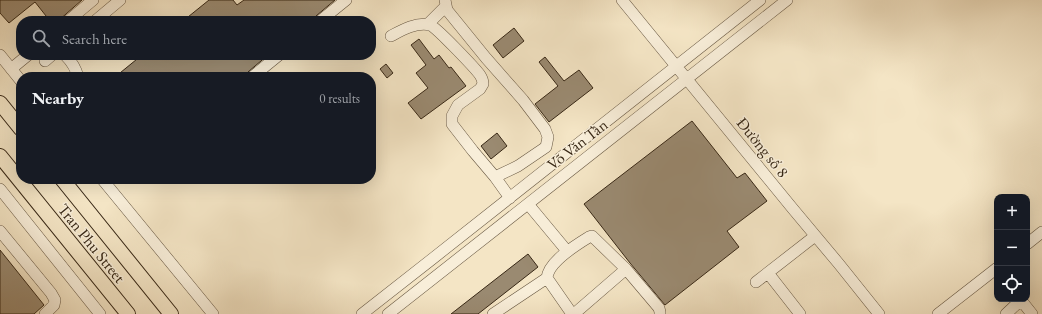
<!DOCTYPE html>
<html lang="en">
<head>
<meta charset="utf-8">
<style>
  body { margin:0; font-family:"EB Garamond",serif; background:#242831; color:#f1f3f6 }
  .controls { position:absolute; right:12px; bottom:12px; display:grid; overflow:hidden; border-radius:8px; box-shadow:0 4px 16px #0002 }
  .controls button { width:36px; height:36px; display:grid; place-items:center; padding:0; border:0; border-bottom:1px solid #363941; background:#171b24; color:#f1f3f6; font:20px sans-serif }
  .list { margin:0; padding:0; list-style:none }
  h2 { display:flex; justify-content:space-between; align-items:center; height:52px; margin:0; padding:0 16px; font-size:17px }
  h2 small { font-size:13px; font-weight:400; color:#9ea1a6 }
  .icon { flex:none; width:22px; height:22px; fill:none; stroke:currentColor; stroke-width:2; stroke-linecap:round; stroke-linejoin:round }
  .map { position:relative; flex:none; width:1042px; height:314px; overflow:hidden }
  .search { position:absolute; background:#171b24; box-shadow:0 4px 16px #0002; left:16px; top:16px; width:360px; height:44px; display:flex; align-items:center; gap:10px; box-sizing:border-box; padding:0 14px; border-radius:16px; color:#9ea1a6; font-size:15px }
  .panel { position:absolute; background:#171b24; box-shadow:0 4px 16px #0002; left:16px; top:72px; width:360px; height:112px; border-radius:16px }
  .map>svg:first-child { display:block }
  .building { fill:#9a8a71; stroke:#382816 }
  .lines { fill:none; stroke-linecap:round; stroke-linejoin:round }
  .minor-casing { stroke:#675742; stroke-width:12 }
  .major-casing { stroke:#382816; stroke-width:16 }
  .minor { stroke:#f8eed9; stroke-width:11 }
  .major { stroke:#f4e5c5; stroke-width:14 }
  .labels { text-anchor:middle; stroke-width:3; stroke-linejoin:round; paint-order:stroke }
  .street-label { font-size:16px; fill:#382816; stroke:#f8eed9 }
</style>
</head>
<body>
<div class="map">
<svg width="1042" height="314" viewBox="0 0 1042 314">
  <rect width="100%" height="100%" fill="#f4e5c5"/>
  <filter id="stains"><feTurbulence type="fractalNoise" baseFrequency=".005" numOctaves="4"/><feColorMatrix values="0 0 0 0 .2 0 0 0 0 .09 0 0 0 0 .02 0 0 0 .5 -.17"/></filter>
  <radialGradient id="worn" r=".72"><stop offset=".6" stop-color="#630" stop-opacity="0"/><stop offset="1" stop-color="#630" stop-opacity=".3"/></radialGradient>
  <path class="building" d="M 0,0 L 82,0 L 58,21 L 50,21 L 35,2 L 9,23 L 0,13 Z
    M 209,0 L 233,0 L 237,5 L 244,0 L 335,0 L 316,16 L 313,21 L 183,21 Z
    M 514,28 L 524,41 L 503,58 L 493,45 Z
    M 419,39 L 434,59 L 439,55 L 449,68 L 451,67 L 466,86 L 421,119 L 408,103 L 428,88 L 416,73 L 426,65 L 411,45 Z
    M 142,55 L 268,55 L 248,72 L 245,77 L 115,77 Z
    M 545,57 L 564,81 L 579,70 L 593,88 L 549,122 L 535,104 L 558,86 L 539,62 Z
    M 386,64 L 393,73 L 387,78 L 380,69 Z
    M 692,121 L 737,178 L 745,173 L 767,201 L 727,231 L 739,247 L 665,305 L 630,263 L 584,204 Z
    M 497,133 L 507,146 L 491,159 L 481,146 Z
    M 0,250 L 44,305 L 34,314 L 0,314 Z
    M 528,254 L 538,267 L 478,314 L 451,314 Z"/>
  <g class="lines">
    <defs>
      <path id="minor" d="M 445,0 L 447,10 L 486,58 L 523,100 L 545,129 L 548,137 L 546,147 L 518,166 L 495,177
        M 622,0 L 793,209 L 839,264 L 879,314
        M 68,21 L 93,0
        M 95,21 L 120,0
        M 320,21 L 346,0
        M 427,25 L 446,6
        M 391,36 C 402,30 416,22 430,25 C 436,27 475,68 480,75 C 482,78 483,81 483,84 L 480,89 L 458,105 L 452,116 L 452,124 L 473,151 L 495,177 L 510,198
        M 0,55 L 21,81
        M 65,55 C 71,61 76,68 78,77
        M 45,61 L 52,55
        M 11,69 L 28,55
        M 252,77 L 279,55
        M 102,179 L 213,314
        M 0,189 L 100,314
        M 528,204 L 567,251
        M 0,231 L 51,293 L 55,300 L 54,305 L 45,314
        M 1027,244 L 1042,232
        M 768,273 L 800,314
        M 547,278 L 572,314
        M 756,282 L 815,236
        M 1020,299 L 1032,314
        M 362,314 C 495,210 627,105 760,0
        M 388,314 L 787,0
        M 493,314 L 547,278 C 548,262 576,245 589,237 L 592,236 L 626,269 L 659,308 L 660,312 L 660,314
        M 574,314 L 626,269
        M 938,314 L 997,268
        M 1006,314 L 1021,300"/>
      <path id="major" d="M 0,103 L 21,129
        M 0,156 L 128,314
        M 62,179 L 171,314"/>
    </defs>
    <use href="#minor" class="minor-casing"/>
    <use href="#major" class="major-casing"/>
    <use href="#minor" class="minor"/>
    <use href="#major" class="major"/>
  </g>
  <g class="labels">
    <g class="street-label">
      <text transform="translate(577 144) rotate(-38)" y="6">Võ Văn Tần</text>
      <text transform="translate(763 147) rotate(51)" y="6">Đường số 8</text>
      <text transform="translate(92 243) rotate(51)" y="6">Tran Phu Street</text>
    </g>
  </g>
  <rect width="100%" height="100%" filter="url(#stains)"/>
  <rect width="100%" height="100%" fill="url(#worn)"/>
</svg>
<div class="controls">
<button>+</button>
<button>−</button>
<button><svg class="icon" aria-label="locate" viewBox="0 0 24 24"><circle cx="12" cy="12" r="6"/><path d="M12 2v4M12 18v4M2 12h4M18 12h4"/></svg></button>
</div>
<div class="search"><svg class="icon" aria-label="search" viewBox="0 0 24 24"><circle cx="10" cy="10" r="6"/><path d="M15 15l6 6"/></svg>Search here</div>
<section class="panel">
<h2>Nearby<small>0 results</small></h2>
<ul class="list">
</ul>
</section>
</div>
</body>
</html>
